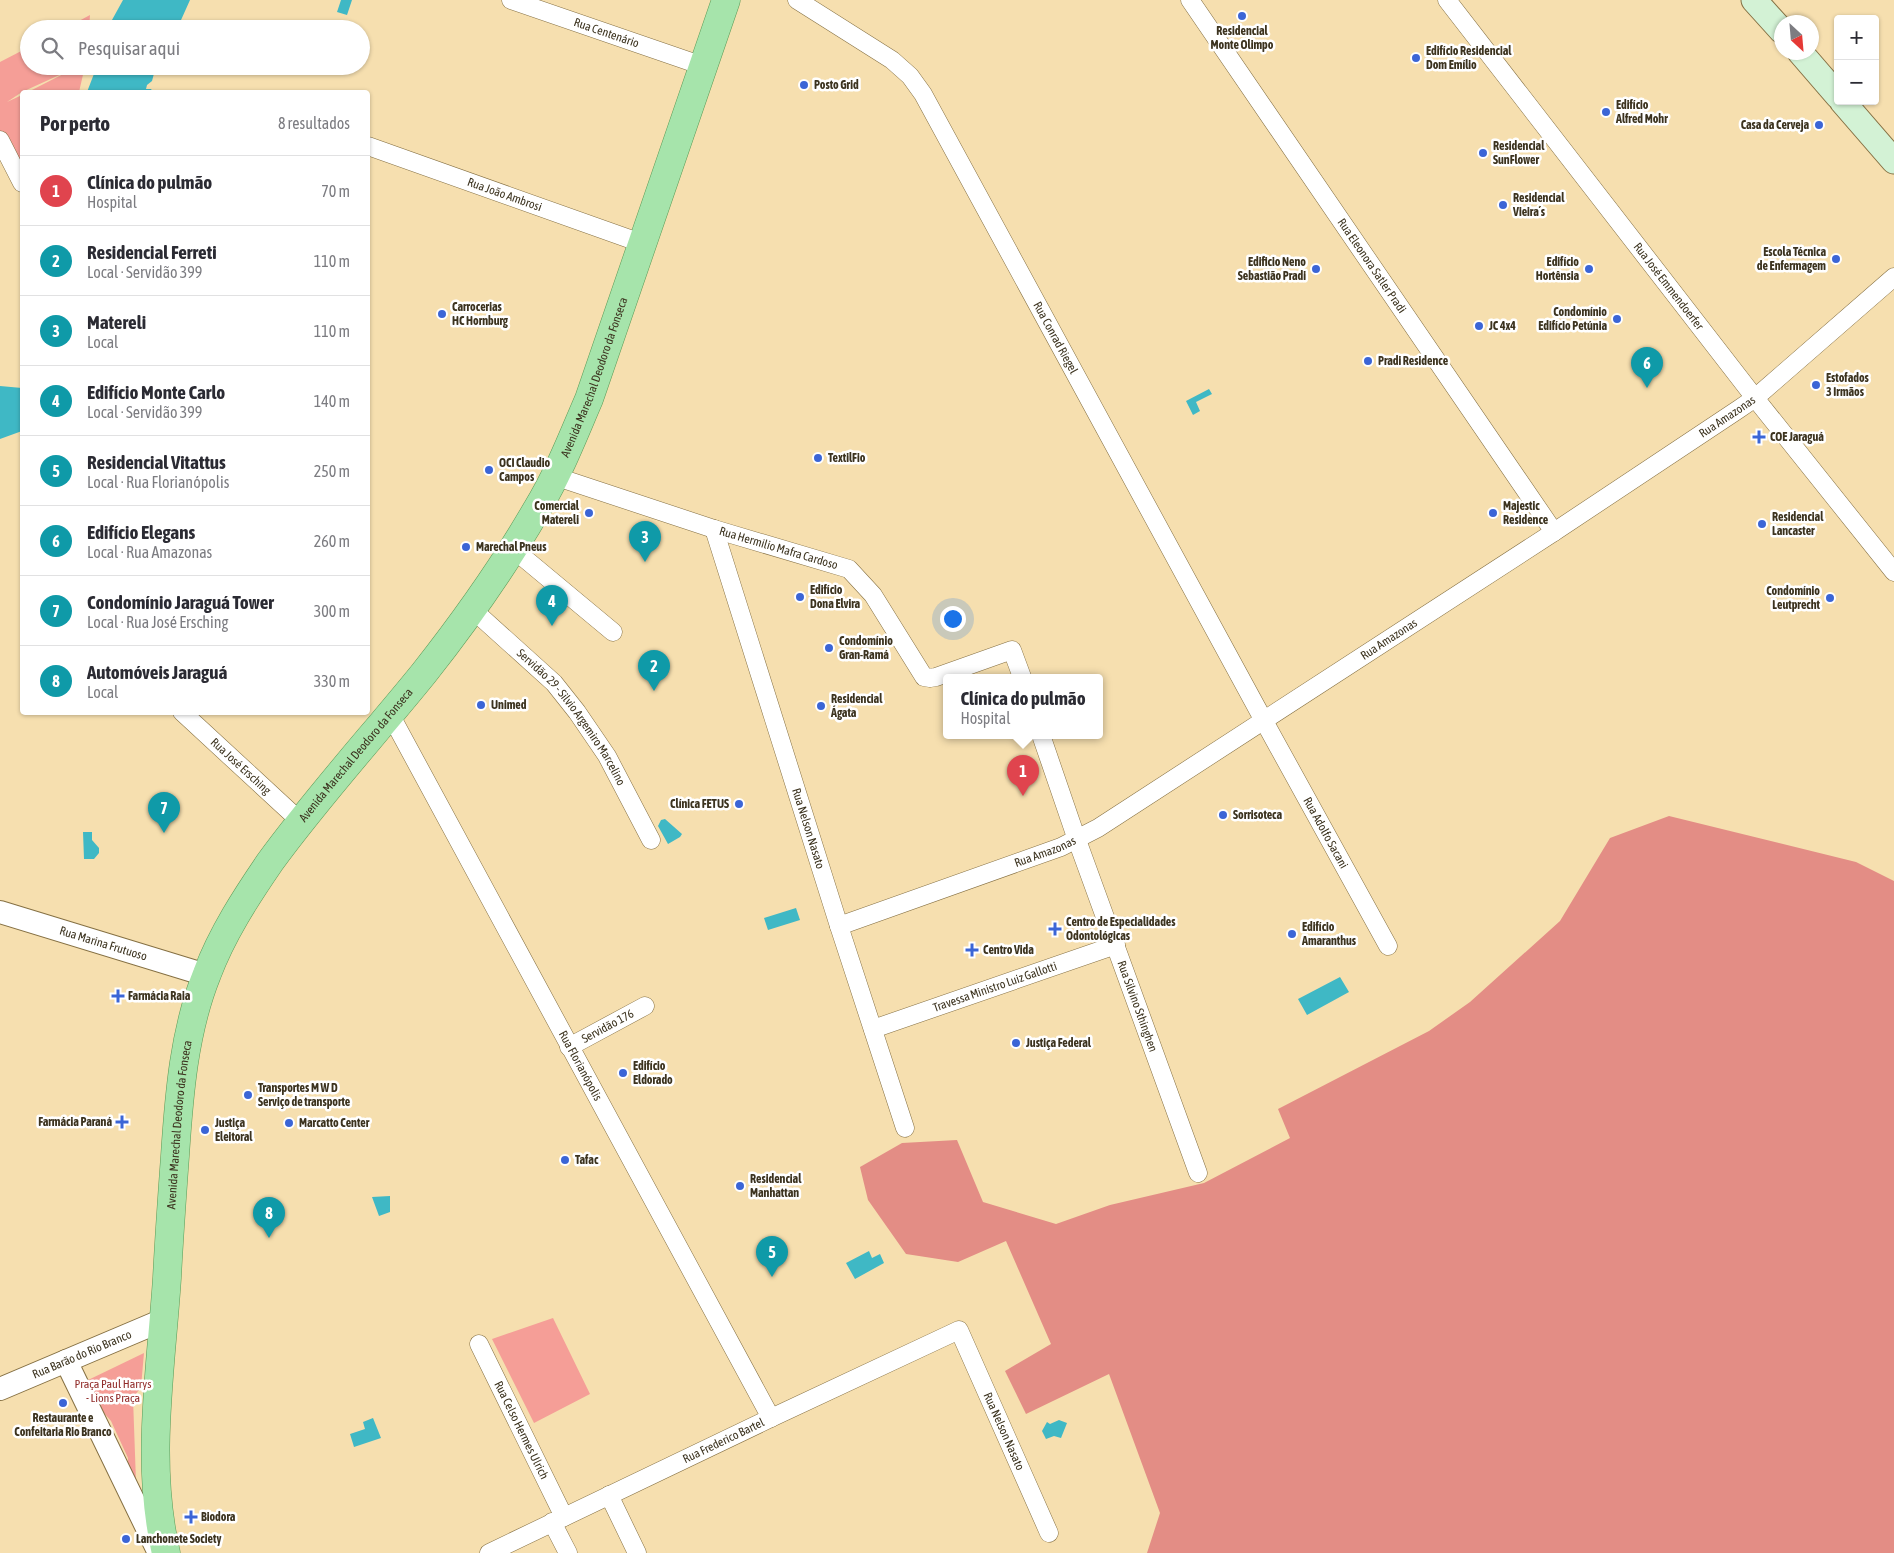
<!DOCTYPE html>
<html lang="pt">
<head>
<meta charset="utf-8">
<style>
  body { margin:0; font-family:"Asap Condensed",sans-serif; background:#f7f7f7; color:#2b2b33 }
  .controls { position:absolute; right:15px; top:15px; display:grid; overflow:hidden; border-radius:5px; box-shadow:0 1px 4px #0004 }
  .controls button { width:45px; height:45px; display:grid; place-items:center; padding:0; border:0; border-bottom:1px solid #e1e1e2; background:#fff; color:#2b2b33; font:25px sans-serif }
  .compass { position:absolute; left:1774px; top:15px; width:45px; height:45px; border-radius:50%; background:#fff; box-shadow:0 1px 4px #0004; rotate:154deg }
  .you { position:absolute; left:952px; top:618px; width:18px; height:18px; margin:-12px; border:4px solid #fff; border-radius:50%; background:#1a73e8; box-shadow:0 0 0 8px #1a73e833 }
  .badge { display:grid; place-items:center; width:32px; height:32px; border-radius:50%; background:#b45309; color:#fff; font-size:16px; font-weight:700 }
  .pin { position:absolute; translate:-50% -41px; filter:drop-shadow(0 1px 2px #0008) }
  .pin::after { content:''; position:absolute; top:26px; width:18px; height:15px; background:inherit; clip-path:polygon(0 0,100% 0,50% 100%) }
  .popup { position:absolute; left:943px; top:674px; width:160px; height:65px; box-sizing:border-box; display:grid; place-content:center; border-radius:5px; background:#fff; filter:drop-shadow(0 1px 4px #0005); font-size:16px; white-space:nowrap; color:#7c7c81 }
  .popup b { font-size:19px; color:#2b2b33 }
  .popup::after { content:''; position:absolute; left:50%; top:100%; margin-left:-10px; border:10px solid transparent; border-top-color:#fff }
  .list { margin:0; padding:0; list-style:none }
  h2 { display:flex; justify-content:space-between; align-items:center; height:65px; margin:0; padding:0 20px; font-size:21px }
  h2 small { font-size:16px; font-weight:400; color:#7c7c81 }
  .list li { display:grid; grid-template-columns:32px 1fr auto; gap:15px; align-items:center; box-sizing:border-box; height:70px; padding:0 20px; border-top:1px solid #e1e1e2 }
  .list b { display:block; font-size:19px; white-space:nowrap }
  .list p { margin:0; font-size:16px; white-space:nowrap; color:#7c7c81 }
  .list em { font-size:16px; font-style:normal; color:#7c7c81 }
  .icon { flex:none; width:28px; height:28px; fill:none; stroke:currentColor; stroke-width:2; stroke-linecap:round; stroke-linejoin:round }
  .map { position:relative; flex:none; width:1894px; height:1553px; overflow:hidden }
  .search { position:absolute; background:#fff; box-shadow:0 1px 4px #0004; left:20px; top:20px; width:350px; height:55px; display:flex; align-items:center; gap:12px; box-sizing:border-box; padding:0 18px; border-radius:28px; color:#7c7c81; font-size:19px }
  .panel { position:absolute; background:#fff; box-shadow:0 1px 4px #0004; left:20px; top:90px; width:350px; height:625px; border-radius:5px }
  .map>svg:first-child { display:block }
  .green { fill:#f59e97 }
  .forest { fill:#e38d85 }
  .water { fill:#3fb8c5 }
  .lines { fill:none; stroke-linecap:round; stroke-linejoin:round }
  .minor-casing { stroke:#857043; stroke-width:19 }
  .tertiary-casing { stroke:#857043; stroke-width:24 }
  .secondary-casing { stroke:#857043; stroke-width:27 }
  .primary-casing { stroke:#5b9a56; stroke-width:29 }
  .minor { stroke:#fff; stroke-width:18 }
  .tertiary { stroke:#fff; stroke-width:22 }
  .secondary { stroke:#d3f2d5; stroke-width:25 }
  .primary { stroke:#a6e4ab; stroke-width:28 }
  .poi-dot { fill:#3b65d6; stroke:#fff; stroke-width:2 }
  .labels { text-anchor:middle; stroke-width:5; stroke-linejoin:round; paint-order:stroke }
  .poi-label { font-size:12px; font-weight:bold; fill:#3c331f; stroke:#fff; text-anchor:start }
  .street-label { font-size:12px; fill:#3c331f; stroke:#fff }
  .park-label { font-size:12px; fill:#922d2b; stroke:#fff }
</style>
</head>
<body>
<div class="map">
<svg width="1894" height="1553" viewBox="0 0 1894 1553">
  <rect width="100%" height="100%" fill="#f6dfaf"/>
  <path class="green" d="M 90,15 L 89,29 L 64,29 Z
    M 29,47 L 29,66 L 85,66 L 79,92 L 28,92 L 77,67 L 22,92 L 7,102 L 22,95 L 22,190 L 0,143 L 0,62 Z
    M 553,1318 L 590,1394 L 534,1423 L 492,1339 Z
    M 144,1353 L 141,1387 L 133,1398 L 136,1482 L 127,1472 L 128,1458 L 111,1421 L 96,1404 L 86,1381 Z"/>
  <path class="forest" d="M 1669,816 L 1856,862 L 1894,881 L 1894,1553 L 1147,1553 L 1160,1513 L 1109,1374 L 1026,1414 L 1005,1371 L 1051,1344 L 1006,1241 L 958,1262 L 906,1254 L 868,1200 L 860,1167 L 902,1143 L 957,1140 L 983,1202 L 1056,1224 L 1110,1205 L 1204,1183 L 1290,1138 L 1278,1109 L 1429,1031 L 1470,1002 L 1560,921 L 1610,838 Z"/>
  <path class="water" d="M 123,0 L 190,0 L 177,29 L 107,29 Z
    M 341,0 L 352,0 L 347,15 L 337,12 Z
    M 97,66 L 156,66 L 152,81 L 147,85 L 146,89 L 151,89 L 153,92 L 87,92 Z
    M 0,386 L 22,388 L 22,431 L 0,439 Z
    M 1209,389 L 1212,394 L 1196,402 L 1200,411 L 1193,415 L 1186,401 Z
    M 665,819 L 682,834 L 680,837 L 668,844 L 658,826 L 661,820 Z
    M 83,832 L 92,832 L 92,840 L 99,848 L 99,853 L 94,859 L 84,859 Z
    M 796,908 L 800,920 L 768,930 L 764,918 Z
    M 1340,977 L 1349,992 L 1307,1015 L 1298,999 Z
    M 390,1196 L 390,1212 L 379,1216 L 372,1197 Z
    M 869,1251 L 872,1258 L 880,1254 L 884,1263 L 855,1279 L 846,1263 Z
    M 373,1418 L 381,1438 L 354,1447 L 350,1434 L 365,1429 L 363,1422 Z
    M 1059,1420 L 1067,1423 L 1061,1438 L 1054,1436 L 1046,1439 L 1042,1431 L 1047,1422 L 1050,1424 Z"/>
  <g class="lines">
    <defs>
      <g id="minor">
        <path id="s1" d="M 511,0 L 703,66"/>
        <path id="s2" d="M 797,0 L 892,60 L 910,76 L 923,94 L 1264,721 L 1388,946"/>
        <path id="s3" d="M 1190,0 L 1554,532"/>
        <path id="s4" d="M 1447,0 L 1755,398 L 1894,572"/>
        <path d="M 0,140 L 22,183"/>
        <path id="s5" d="M 368,146 L 641,243"/>
        <path id="s6" d="M 554,476 L 714,529 L 849,569 L 873,595 L 924,677 L 930,678 L 936,677 L 1012,650 L 1022,677"/>
        <path id="s7" d="M 714,529 L 839,926 L 905,1128"/>
        <path d="M 512,548 L 613,632"/>
        <path id="s8" d="M 472,609 L 554,683 L 577,712 L 607,756 L 651,840"/>
        <path id="s9" d="M 182,712 L 300,821"/>
        <path id="s10" d="M 390,714 L 771,1418"/>
        <path id="s11" d="M 1041,735 L 1077,840 L 1198,1173"/>
        <path id="s12" d="M 839,926 L 1061,847 L 1098,828 L 1554,532 L 1739,409 L 1755,398 L 1894,277"/>
        <path id="s13" d="M 873,1029 L 1116,945"/>
        <path id="s14" d="M 569,1047 L 645,1006"/>
        <path id="s15" d="M 479,1344 L 564,1517"/>
        <path d="M 609,1495 L 637,1553"/>
        <path d="M 552,1522 L 568,1553"/>
        <path id="s16" d="M 489,1553 L 771,1418 L 959,1330 L 1049,1533"/>
      </g>
      <g id="tertiary">
        <path id="s17" d="M 0,912 L 206,975"/>
        <path d="M 66,1361 L 159,1553"/>
        <path id="s18" d="M 0,1389 L 163,1320"/>
      </g>
      <path id="secondary" d="M 1754,0 L 1782,31
        M 1800,52 L 1838,96
        M 1842,101 L 1894,161"/>
      <g id="primary">
        <path id="s19" d="M 166,1553 C 145,1463 161,1369 167,1278 C 169,1238 172,1197 175,1156 C 179,1095 184,1031 207,974 C 222,934 246,897 270,862 C 318,796 373,736 424,673 C 465,621 504,566 537,509 C 558,475 573,436 589,399 L 726,0"/>
      </g>
    </defs>
    <use href="#minor" class="minor-casing"/>
    <use href="#tertiary" class="tertiary-casing"/>
    <use href="#secondary" class="secondary-casing"/>
    <use href="#primary" class="primary-casing"/>
    <use href="#minor" class="minor"/>
    <use href="#tertiary" class="tertiary"/>
    <use href="#secondary" class="secondary"/>
    <use href="#primary" class="primary"/>
  </g>
  <g class="poi-dot">
    <circle cx="1242" cy="16" r="5"/>
    <circle cx="1416" cy="58" r="5"/>
    <circle cx="804" cy="85" r="5"/>
    <circle cx="1606" cy="112" r="5"/>
    <circle cx="1819" cy="125" r="5"/>
    <circle cx="1483" cy="153" r="5"/>
    <circle cx="1503" cy="205" r="5"/>
    <circle cx="1836" cy="259" r="5"/>
    <circle cx="1316" cy="269" r="5"/>
    <circle cx="1589" cy="269" r="5"/>
    <circle cx="442" cy="314" r="5"/>
    <circle cx="1617" cy="319" r="5"/>
    <circle cx="1479" cy="326" r="5"/>
    <circle cx="1368" cy="361" r="5"/>
    <circle cx="1816" cy="385" r="5"/>
    <path d="M1756.5 429.5h5v5h5v5h-5v5h-5v-5h-5v-5h5z"/>
    <circle cx="818" cy="458" r="5"/>
    <circle cx="489" cy="470" r="5"/>
    <circle cx="589" cy="513" r="5"/>
    <circle cx="1493" cy="513" r="5"/>
    <circle cx="1762" cy="524" r="5"/>
    <circle cx="466" cy="547" r="5"/>
    <circle cx="800" cy="597" r="5"/>
    <circle cx="1830" cy="598" r="5"/>
    <circle cx="829" cy="648" r="5"/>
    <circle cx="481" cy="705" r="5"/>
    <circle cx="821" cy="706" r="5"/>
    <circle cx="739" cy="804" r="5"/>
    <circle cx="1223" cy="815" r="5"/>
    <path d="M1052.5 921.5h5v5h5v5h-5v5h-5v-5h-5v-5h5z"/>
    <circle cx="1292" cy="934" r="5"/>
    <path d="M969.5 942.5h5v5h5v5h-5v5h-5v-5h-5v-5h5z"/>
    <path d="M115.5 988.5h5v5h5v5h-5v5h-5v-5h-5v-5h5z"/>
    <circle cx="1016" cy="1043" r="5"/>
    <circle cx="623" cy="1073" r="5"/>
    <circle cx="248" cy="1095" r="5"/>
    <path d="M119.5 1114.5h5v5h5v5h-5v5h-5v-5h-5v-5h5z"/>
    <circle cx="289" cy="1123" r="5"/>
    <circle cx="205" cy="1130" r="5"/>
    <circle cx="565" cy="1160" r="5"/>
    <circle cx="740" cy="1186" r="5"/>
    <circle cx="63" cy="1403" r="5"/>
    <path d="M188.5 1509.5h5v5h5v5h-5v5h-5v-5h-5v-5h5z"/>
    <circle cx="126" cy="1539" r="5"/>
  </g>
  <g class="labels">
    <g class="poi-label">
      <text x="1242" y="35" text-anchor="middle">Residencial<tspan x="1242" dy="14">Monte Olimpo</tspan></text>
      <text x="1426" y="55">Edifício Residencial<tspan x="1426" dy="14">Dom Emílio</tspan></text>
      <text x="814" y="89">Posto Grid</text>
      <text x="1616" y="109">Edifício<tspan x="1616" dy="14">Alfred Mohr</tspan></text>
      <text x="1809" y="129" text-anchor="end">Casa da Cerveja</text>
      <text x="1493" y="150">Residencial<tspan x="1493" dy="14">SunFlower</tspan></text>
      <text x="1513" y="202">Residencial<tspan x="1513" dy="14">Vieira´s</tspan></text>
      <text x="1826" y="256" text-anchor="end">Escola Técnica<tspan x="1826" dy="14">de Enfermagem</tspan></text>
      <text x="1306" y="266" text-anchor="end">Edificio Neno<tspan x="1306" dy="14">Sebastião Pradi</tspan></text>
      <text x="1579" y="266" text-anchor="end">Edifício<tspan x="1579" dy="14">Hortênsia</tspan></text>
      <text x="452" y="311">Carrocerias<tspan x="452" dy="14">HC Hornburg</tspan></text>
      <text x="1607" y="316" text-anchor="end">Condomínio<tspan x="1607" dy="14">Edifício Petúnia</tspan></text>
      <text x="1489" y="330">JC 4x4</text>
      <text x="1378" y="365">Pradi Residence</text>
      <text x="1826" y="382">Estofados<tspan x="1826" dy="14">3 Irmãos</tspan></text>
      <text x="1770" y="441">COE Jaraguá</text>
      <text x="828" y="462">TextilFio</text>
      <text x="499" y="467">OCI Claudio<tspan x="499" dy="14">Campos</tspan></text>
      <text x="579" y="510" text-anchor="end">Comercial<tspan x="579" dy="14">Matereli</tspan></text>
      <text x="1503" y="510">Majestic<tspan x="1503" dy="14">Residence</tspan></text>
      <text x="1772" y="521">Residencial<tspan x="1772" dy="14">Lancaster</tspan></text>
      <text x="476" y="551">Marechal Pneus</text>
      <text x="810" y="594">Edifício<tspan x="810" dy="14">Dona Elvira</tspan></text>
      <text x="1820" y="595" text-anchor="end">Condomínio<tspan x="1820" dy="14">Leutprecht</tspan></text>
      <text x="839" y="645">Condomínio<tspan x="839" dy="14">Gran-Ramá</tspan></text>
      <text x="831" y="703">Residencial<tspan x="831" dy="14">Ágata</tspan></text>
      <text x="491" y="709">Unimed</text>
      <text x="729" y="808" text-anchor="end">Clínica FETUS</text>
      <text x="1233" y="819">Sorrisoteca</text>
      <text x="1066" y="926">Centro de Especialidades<tspan x="1066" dy="14">Odontológicas</tspan></text>
      <text x="1302" y="931">Edifício<tspan x="1302" dy="14">Amaranthus</tspan></text>
      <text x="983" y="954">Centro Vida</text>
      <text x="128" y="1000">Farmácia Raia</text>
      <text x="1026" y="1047">Justiça Federal</text>
      <text x="633" y="1070">Edifício<tspan x="633" dy="14">Eldorado</tspan></text>
      <text x="258" y="1092">Transportes M W D<tspan x="258" dy="14">Serviço de transporte</tspan></text>
      <text x="112" y="1126" text-anchor="end">Farmácia Paraná</text>
      <text x="215" y="1127">Justiça<tspan x="215" dy="14">Eleitoral</tspan></text>
      <text x="299" y="1127">Marcatto Center</text>
      <text x="575" y="1164">Tafac</text>
      <text x="750" y="1183">Residencial<tspan x="750" dy="14">Manhattan</tspan></text>
      <text x="63" y="1422" text-anchor="middle">Restaurante e<tspan x="63" dy="14">Confeitaria Rio Branco</tspan></text>
      <text x="201" y="1521">Biodora</text>
      <text x="136" y="1543">Lanchonete Society</text>
    </g>
    <g class="street-label">
      <text dy="4" stroke="none"><textPath href="#s1" startOffset="101">Rua Centenário</textPath></text>
      <text dy="4" stroke="none"><textPath href="#s5" startOffset="145">Rua João Ambrosi</textPath></text>
      <text dy="4" stroke="none"><textPath href="#s3" startOffset="322">Rua Eleonora Satler Pradi</textPath></text>
      <text dy="4" stroke="none"><textPath href="#s4" startOffset="362">Rua José Emmendoerfer</textPath></text>
      <text dy="4" stroke="none"><textPath href="#s2" startOffset="436">Rua Conrad Riegel</textPath></text>
      <text dy="4" stroke="none"><textPath href="#s19" startOffset="1300">Avenida Marechal Deodoro da Fonseca</textPath></text>
      <text dy="4" stroke="none"><textPath href="#s12" startOffset="1029">Rua Amazonas</textPath></text>
      <text dy="4" stroke="none"><textPath href="#s6" startOffset="236">Rua Hermilio Mafra Cardoso</textPath></text>
      <text dy="4" stroke="none"><textPath href="#s12" startOffset="624">Rua Amazonas</textPath></text>
      <text dy="4" stroke="none"><textPath href="#s8" startOffset="148">Servidão 29 - Silvio Argemiro Marcelino</textPath></text>
      <text dy="4" stroke="none"><textPath href="#s19" startOffset="850">Avenida Marechal Deodoro da Fonseca</textPath></text>
      <text dy="4" stroke="none"><textPath href="#s9" startOffset="80">Rua José Ersching</textPath></text>
      <text dy="4" stroke="none"><textPath href="#s7" startOffset="314">Rua Nelson Nasato</textPath></text>
      <text dy="4" stroke="none"><textPath href="#s2" startOffset="1000">Rua Adolfo Sacani</textPath></text>
      <text dy="4" stroke="none"><textPath href="#s12" startOffset="219">Rua Amazonas</textPath></text>
      <text dy="4" stroke="none"><textPath href="#s17" startOffset="108">Rua Marina Frutuoso</textPath></text>
      <text dy="4" stroke="none"><textPath href="#s13" startOffset="129">Travessa Ministro Luiz Gallotti</textPath></text>
      <text dy="4" stroke="none"><textPath href="#s11" startOffset="288">Rua Silvino Sthinghen</textPath></text>
      <text dy="4" stroke="none"><textPath href="#s14" startOffset="44">Servidão 176</textPath></text>
      <text dy="4" stroke="none"><textPath href="#s10" startOffset="400">Rua Florianópolis</textPath></text>
      <text dy="4" stroke="none"><textPath href="#s19" startOffset="430">Avenida Marechal Deodoro da Fonseca</textPath></text>
      <text dy="4" stroke="none"><textPath href="#s18" startOffset="89">Rua Barão do Rio Branco</textPath></text>
      <text dy="4" stroke="none"><textPath href="#s15" startOffset="96">Rua Celso Hermes Ulrich</textPath></text>
      <text dy="4" stroke="none"><textPath href="#s16" startOffset="631">Rua Nelson Nasato</textPath></text>
      <text dy="4" stroke="none"><textPath href="#s16" startOffset="260">Rua Frederico Bartel</textPath></text>
    </g>
    <g class="park-label">
      <text x="113" y="1388">Praça Paul Harrys<tspan x="113" dy="14">- Lions Praça</tspan></text>
    </g>
  </g>
</svg>
<div class="controls">
<button>+</button>
<button>−</button>
</div>
<svg class="compass" viewBox="-18 -18 36 36"><path d="M0-13l5 13h-10z" fill="#e53935"/><path d="M0 13l5-13h-10z" fill="#7c7c81"/></svg>
<div class="you"></div>
<div class="pin badge" style="left:1023px;top:796px;background:#e0444e">1</div>
<div class="popup"><b>Clínica do pulmão</b>Hospital</div>
<div class="pin badge" style="left:654px;top:691px;background:#0f9aa8">2</div>
<div class="pin badge" style="left:645px;top:562px;background:#0f9aa8">3</div>
<div class="pin badge" style="left:552px;top:626px;background:#0f9aa8">4</div>
<div class="pin badge" style="left:772px;top:1277px;background:#0f9aa8">5</div>
<div class="pin badge" style="left:1647px;top:388px;background:#0f9aa8">6</div>
<div class="pin badge" style="left:164px;top:833px;background:#0f9aa8">7</div>
<div class="pin badge" style="left:269px;top:1238px;background:#0f9aa8">8</div>
<div class="search"><svg class="icon" aria-label="search" viewBox="0 0 24 24"><circle cx="10" cy="10" r="6"/><path d="M15 15l6 6"/></svg>Pesquisar aqui</div>
<section class="panel">
<h2>Por perto<small>8 resultados</small></h2>
<ul class="list">
<li><span class="badge" style="background:#e0444e">1</span><div><b>Clínica do pulmão</b><p>Hospital</p></div><em>70 m</em></li>
<li><span class="badge" style="background:#0f9aa8">2</span><div><b>Residencial Ferreti</b><p>Local · Servidão 399</p></div><em>110 m</em></li>
<li><span class="badge" style="background:#0f9aa8">3</span><div><b>Matereli</b><p>Local</p></div><em>110 m</em></li>
<li><span class="badge" style="background:#0f9aa8">4</span><div><b>Edifício Monte Carlo</b><p>Local · Servidão 399</p></div><em>140 m</em></li>
<li><span class="badge" style="background:#0f9aa8">5</span><div><b>Residencial Vitattus</b><p>Local · Rua Florianópolis</p></div><em>250 m</em></li>
<li><span class="badge" style="background:#0f9aa8">6</span><div><b>Edifício Elegans</b><p>Local · Rua Amazonas</p></div><em>260 m</em></li>
<li><span class="badge" style="background:#0f9aa8">7</span><div><b>Condomínio Jaraguá Tower</b><p>Local · Rua José Ersching</p></div><em>300 m</em></li>
<li><span class="badge" style="background:#0f9aa8">8</span><div><b>Automóveis Jaraguá</b><p>Local</p></div><em>330 m</em></li>
</ul>
</section>
</div>
</body>
</html>
